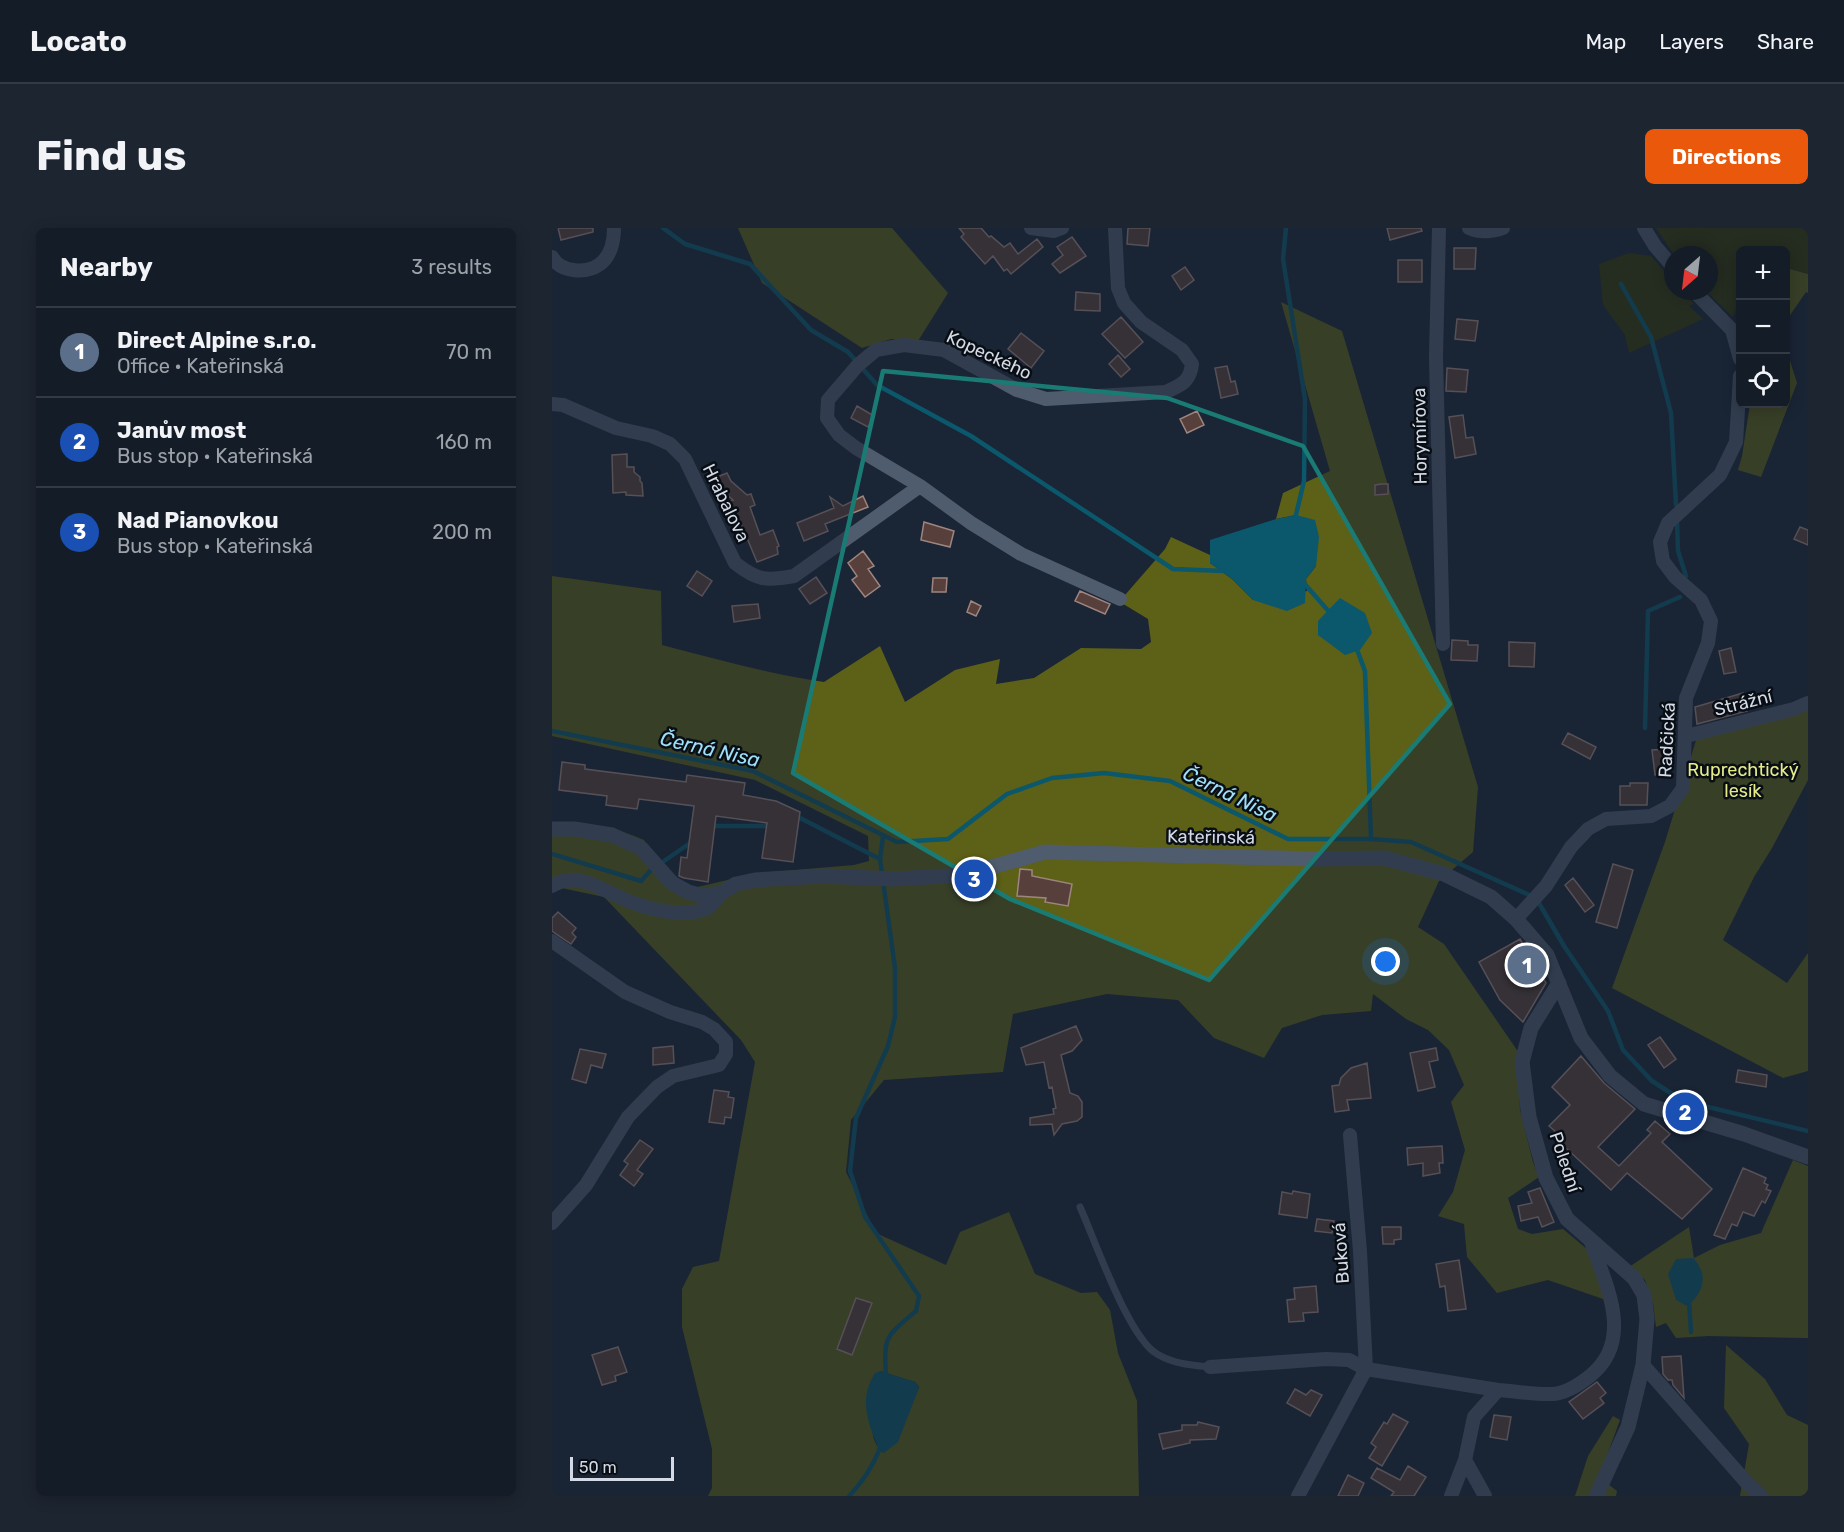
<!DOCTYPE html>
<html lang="en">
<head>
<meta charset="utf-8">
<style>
  body { margin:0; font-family:Rubik,sans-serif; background:#1d2530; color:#f1f3f6 }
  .controls { position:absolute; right:18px; top:18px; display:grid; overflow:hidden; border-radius:9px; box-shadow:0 3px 15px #0003 }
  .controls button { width:54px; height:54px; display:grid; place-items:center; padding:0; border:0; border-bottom:2px solid #333a45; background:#141c28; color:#f1f3f6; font:30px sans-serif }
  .compass { position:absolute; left:1112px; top:18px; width:54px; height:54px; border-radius:50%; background:#141c28; box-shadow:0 3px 15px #0003; rotate:208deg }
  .scale { position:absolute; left:18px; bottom:15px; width:104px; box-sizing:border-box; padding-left:6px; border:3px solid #d3dae5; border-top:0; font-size:16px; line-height:21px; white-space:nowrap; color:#d3dae5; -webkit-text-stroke:4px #090e15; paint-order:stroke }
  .you { position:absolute; left:834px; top:734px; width:21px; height:21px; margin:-15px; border:4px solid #fff; border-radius:50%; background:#1a73e8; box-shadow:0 0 0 9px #1a73e833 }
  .badge { display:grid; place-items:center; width:39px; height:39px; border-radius:50%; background:#ea580c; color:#fff; font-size:20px; font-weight:700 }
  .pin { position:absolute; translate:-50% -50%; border:3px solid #fff; box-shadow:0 2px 6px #0006 }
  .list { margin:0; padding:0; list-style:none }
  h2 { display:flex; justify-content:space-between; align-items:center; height:78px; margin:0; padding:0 24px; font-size:26px }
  h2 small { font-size:20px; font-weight:400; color:#9da1a8 }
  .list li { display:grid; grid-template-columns:39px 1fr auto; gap:18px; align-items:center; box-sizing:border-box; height:90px; padding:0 24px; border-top:2px solid #333a45 }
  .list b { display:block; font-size:22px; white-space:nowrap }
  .list p { margin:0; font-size:20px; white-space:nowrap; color:#9da1a8 }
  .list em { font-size:20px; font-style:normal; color:#9da1a8 }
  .icon { flex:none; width:33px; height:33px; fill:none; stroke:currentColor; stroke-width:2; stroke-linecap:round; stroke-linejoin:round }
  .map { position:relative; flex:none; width:1256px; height:1268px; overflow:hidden; border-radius:9px }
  header { display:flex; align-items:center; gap:36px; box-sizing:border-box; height:84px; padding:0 30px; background:#141c28; border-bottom:2px solid #333a45 }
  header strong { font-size:28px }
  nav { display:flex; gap:33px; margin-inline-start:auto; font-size:21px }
  .intro { display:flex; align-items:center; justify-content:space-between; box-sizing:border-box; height:144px; padding:0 36px }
  h1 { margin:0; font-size:42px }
  .button { padding:15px 27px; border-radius:9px; background:#ea580c; color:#fff; font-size:21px; font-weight:700 }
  main { display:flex; gap:36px; padding:0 36px }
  aside { flex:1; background:#141c28; border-radius:9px; box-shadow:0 3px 15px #0003 }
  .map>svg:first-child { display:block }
  .green { fill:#343708 }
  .forest { fill:#5d6017; fill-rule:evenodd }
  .water { fill:#0b576c }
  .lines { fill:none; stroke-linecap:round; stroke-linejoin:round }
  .stream { stroke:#0b576c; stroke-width:4.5 }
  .building { fill:#57403b; stroke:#9f857f; stroke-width:1.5 }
  .service { stroke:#4f5c6e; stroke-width:7 }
  .minor { stroke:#4f5c6e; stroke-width:14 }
  .tertiary { stroke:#4f5c6e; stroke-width:15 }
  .marked { fill:none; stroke:#197b74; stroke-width:4.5; stroke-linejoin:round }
  .labels { text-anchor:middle; stroke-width:5; stroke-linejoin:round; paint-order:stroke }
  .street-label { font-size:18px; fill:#d3dae5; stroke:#090e15 }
  .park-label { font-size:18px; fill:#e4eb88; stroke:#090e15 }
  .water-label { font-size:20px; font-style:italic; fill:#9ee0f8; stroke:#090e15 }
</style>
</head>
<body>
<header>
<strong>Locato</strong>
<nav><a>Map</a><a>Layers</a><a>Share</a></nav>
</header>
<div class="intro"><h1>Find us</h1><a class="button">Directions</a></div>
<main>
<aside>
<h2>Nearby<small>3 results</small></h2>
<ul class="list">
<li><span class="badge" style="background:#5c6f8a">1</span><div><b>Direct Alpine s.r.o.</b><p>Office · Kateřinská</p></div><em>70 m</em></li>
<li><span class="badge" style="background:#1a4fb4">2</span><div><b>Janův most</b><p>Bus stop · Kateřinská</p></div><em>160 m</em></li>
<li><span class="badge" style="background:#1a4fb4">3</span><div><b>Nad Pianovkou</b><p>Bus stop · Kateřinská</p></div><em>200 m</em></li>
</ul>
</aside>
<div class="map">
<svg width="1256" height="1268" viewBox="0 0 1256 1268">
  <rect width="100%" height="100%" fill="#1a2535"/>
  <path class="green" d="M 1104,0 L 1256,0 L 1256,46 L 1234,40 L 1234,22 L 1188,22 L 1188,69 L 1181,89 L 1154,63 L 1157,63 L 1157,27 L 1122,27 Z
    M 1077,25 L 1099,28 L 1121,53 L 1121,63 L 1130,63 L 1142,76 L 1137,78 L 1151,91 L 1077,125 L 1073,107 L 1051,77 L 1047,36 Z"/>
  <path class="forest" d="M 186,0 L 340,0 L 396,65 L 366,113 L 339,111 L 310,120 L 210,55 Z
    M 1234,40 L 1256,46 L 1256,65 L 1254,64 L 1234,93 Z
    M 729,74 L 790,103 L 926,559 L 921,624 L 887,653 L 866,699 L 892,716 L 965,822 L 968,882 L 981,934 L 987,949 L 956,970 L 966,1001 L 980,1006 L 1011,1001 L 1035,1021 L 1054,1072 L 996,1052 L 945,1065 L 915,1029 L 912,996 L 886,988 L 901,964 L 913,922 L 899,874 L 912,857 L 897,822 L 876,802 L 854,791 L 821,766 L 819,783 L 770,787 L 730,800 L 712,830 L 662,810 L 626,772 L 555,766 L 461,786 L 451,844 L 332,852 L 299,892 L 294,944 L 324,1005 L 394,1037 L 408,1004 L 457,984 L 483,1046 L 529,1065 L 545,1064 L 558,1082 L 566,1125 L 585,1173 L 587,1268 L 156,1268 L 160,1260 L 160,1221 L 130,1099 L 130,1061 L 141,1039 L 167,1033 L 203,834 L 189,812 L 52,669 L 0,658 L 0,595 C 34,593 60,599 92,612 L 110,651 L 141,660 L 206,645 L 302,637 L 317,633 L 316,608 L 203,552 L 0,508 L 0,348 L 109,363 L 110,417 C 164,431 218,446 272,454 L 328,418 L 353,474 L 403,442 L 448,431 L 444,456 L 482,450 L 529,420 L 589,421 L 599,414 L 596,391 L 563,371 L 573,367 L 613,321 L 619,309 L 658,327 L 658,335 L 680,351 L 701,372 L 755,363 L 754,351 L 764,338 L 744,287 L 724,291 L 731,265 L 778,243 ZM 328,1143 L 363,1154 L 367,1159 L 356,1186 L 332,1225 C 310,1211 324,1164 328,1143 Z
    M 1234,120 L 1245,155 L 1209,249 L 1186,242 L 1190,228 L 1198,176 L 1234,176 Z
    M 1256,470 L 1256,552 L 1220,620 L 1202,649 L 1171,712 L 1235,755 L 1256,725 L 1256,843 L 1231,850 L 1060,760 L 1113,614 L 1145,509 Z
    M 1241,932 L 1256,938 L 1256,1110 L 1156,1108 L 1124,1110 L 1114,1095 L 1104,1099 L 1101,1076 L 1093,1052 L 1077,1039 L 1137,999 L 1142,1030 L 1168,1017 L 1209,1005 Z
    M 1174,1117 L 1213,1151 L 1235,1187 L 1256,1197 L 1256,1268 L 1188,1268 L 1197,1216 L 1172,1180 Z
    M 1061,1188 L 1068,1192 L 1047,1249 L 1065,1263 L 1064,1268 L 1023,1268 L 1036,1228 Z"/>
  <path class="water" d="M 744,287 L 763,292 L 767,309 L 764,338 L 754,351 L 753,375 L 735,383 L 701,372 L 680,351 L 658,335 L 658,312 L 724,291 Z
    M 788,370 L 813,385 L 820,405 L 808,422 L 793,427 L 766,407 L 766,393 Z
    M 1141,1030 C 1157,1046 1152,1065 1135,1078 L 1124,1072 L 1116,1046 L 1124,1031 Z
    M 328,1143 L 363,1154 L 367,1160 L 346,1214 L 332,1225 L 327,1222 C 316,1194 306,1172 323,1145 Z"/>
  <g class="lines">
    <path class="stream" d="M 111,0 L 133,16 L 198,36 L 259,102 L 296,124 L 325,157 L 419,208 L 621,341 L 672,343
      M 734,0 L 731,31 L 753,171 L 752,253 L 743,291
      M 1069,56 L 1099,109 L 1119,185 L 1124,277
      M 1125,294 L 1126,323 L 1134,348
      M 751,354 L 779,386
      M 804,419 L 813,443 L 819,611
      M 1093,500 L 1096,383 L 1128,369
      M 0,503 L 201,543 L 345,614 L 396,611 L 455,566 L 500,550 L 552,545 L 618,553 L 736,611 L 819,611 L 859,614 L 984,670 L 1012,718 L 1056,783 L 1071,822 L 1100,853 L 1131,873 L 1256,903
      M 243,592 L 248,590 L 328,631
      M 157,601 L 161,598 L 220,598
      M 331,609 L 328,631 L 343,740 L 343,789 L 336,818 L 304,890 L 298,943 L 313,989 L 367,1068 L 364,1083 C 332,1110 332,1108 334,1150
      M 0,626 L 89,653 L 99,642 L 141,613
      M 1137,1073 L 1139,1104
      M 297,1268 C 312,1253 321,1238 329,1218"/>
  </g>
  <path class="building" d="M 6,0 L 41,0 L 41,4 L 9,12 Z
    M 407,0 L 429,0 L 437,9 L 439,8 L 452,19 L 458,15 L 466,26 L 485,11 L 491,19 L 459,46 L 455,41 L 452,43 L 441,28 L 433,36 L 409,9 L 412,6 Z
    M 576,0 L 598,0 L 596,18 L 575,16 Z
    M 835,0 L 869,0 L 870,3 L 838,12 Z
    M 520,9 L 534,28 L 508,45 L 500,36 L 511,27 L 505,19 Z
    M 902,20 L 924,20 L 923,41 L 902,41 Z
    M 846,32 L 870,32 L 870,54 L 846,54 Z
    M 633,39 L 642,52 L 629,62 L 620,48 Z
    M 524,64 L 548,66 L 548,83 L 523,82 Z
    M 569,89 L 591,114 L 573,130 L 550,106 Z
    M 905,91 L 926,93 L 923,113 L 903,111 Z
    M 469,105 L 492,123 L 479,140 L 456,121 Z
    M 566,127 L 578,141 L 569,149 L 557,136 Z
    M 675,138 L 679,154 L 683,153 L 686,166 L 669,170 L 663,140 Z
    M 895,140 L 916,142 L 914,164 L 894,163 Z
    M 305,178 L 322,188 L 316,199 L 299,190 Z
    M 645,183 L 652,197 L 635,205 L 628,191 Z
    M 911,187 L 914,210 L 921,209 L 924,226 L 903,230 L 897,189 Z
    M 75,226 L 75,239 L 82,239 L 82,244 L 88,249 L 88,253 L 90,255 L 91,268 L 74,267 L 74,264 L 61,265 L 60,227 Z
    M 175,245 L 179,253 L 195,267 L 199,266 L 203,277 L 198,279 L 208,307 L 221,302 L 227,318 L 225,319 L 226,326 L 205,334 L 185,286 L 178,289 L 173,275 L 181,272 L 168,261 L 163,250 Z
    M 830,256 L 836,256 L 836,266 L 823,267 L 823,257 Z
    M 311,268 L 316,279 L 273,296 L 276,303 L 252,313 L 245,295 L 282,280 L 278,269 L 291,278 Z
    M 372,294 L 402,303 L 398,319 L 369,312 Z
    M 1248,299 L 1256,302 L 1256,317 L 1242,311 Z
    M 311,323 L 322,338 L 316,341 L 328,358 L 313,369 L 300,352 L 305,348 L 296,335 Z
    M 145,343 L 160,353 L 150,368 L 135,358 Z
    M 264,349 L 275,365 L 258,376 L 247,361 Z
    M 381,350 L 395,350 L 394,364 L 380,364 Z
    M 528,363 L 558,376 L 553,386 L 523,373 Z
    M 419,373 L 429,378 L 424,388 L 415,384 Z
    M 206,376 L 208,390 L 182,394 L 180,378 Z
    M 900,412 L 916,413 L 916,417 L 926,417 L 925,433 L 899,432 Z
    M 957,414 L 983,415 L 982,439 L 957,438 Z
    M 1179,420 L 1184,444 L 1172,446 L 1167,423 Z
    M 1191,465 L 1195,483 L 1145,496 L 1143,479 Z
    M 1016,505 L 1044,519 L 1038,531 L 1010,516 Z
    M 1113,521 L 1116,546 L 1103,547 L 1100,522 Z
    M 10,534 L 33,537 L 33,541 L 134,554 L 135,547 L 193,555 L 191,567 L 224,573 L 248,584 L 241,634 L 210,630 L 215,595 L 164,588 L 156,654 L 132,650 L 127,648 L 129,629 L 135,630 L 142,578 L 87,571 L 85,581 L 54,577 L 55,568 L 7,562 Z
    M 1078,555 L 1096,555 L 1095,577 L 1068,577 L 1068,558 L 1078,558 Z
    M 1061,636 L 1081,642 L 1065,700 L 1044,694 Z
    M 468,641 L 480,642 L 480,648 L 520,656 L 516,678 L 493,674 L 494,670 L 465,668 Z
    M 1021,650 L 1042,677 L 1033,684 L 1013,657 Z
    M 6,684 L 24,700 L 20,705 L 24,709 L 19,716 L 0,703 L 0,690 Z
    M 968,711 L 994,755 L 971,794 L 948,772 L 927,734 Z
    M 524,798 L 530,812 L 520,823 L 509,827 L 518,865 L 526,868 L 530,874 L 530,889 L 525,893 L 510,896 L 502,907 L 500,896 L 478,897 L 478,890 L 502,886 L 501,881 L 504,880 L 500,859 L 497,860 L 492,834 L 474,837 L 469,820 Z
    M 1108,809 L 1124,831 L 1112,840 L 1096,817 Z
    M 121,818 L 122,835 L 101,837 L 101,820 Z
    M 884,820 L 886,832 L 877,834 L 883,859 L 866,863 L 858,825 Z
    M 28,821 L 54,826 L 50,840 L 39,837 L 34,855 L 20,851 Z
    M 1029,828 L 1052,855 L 1083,881 L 1046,919 L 1067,938 L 1099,905 L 1095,902 L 1103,893 L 1118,906 L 1110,914 L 1160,961 L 1130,991 L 1075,945 L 1059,962 L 1000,907 L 1003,903 L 997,898 L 1018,877 L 1000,859 Z
    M 815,835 L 819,870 L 795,872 L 797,882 L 783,884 L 780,858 L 787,857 L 789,850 L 799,840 Z
    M 1186,842 L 1215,847 L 1214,859 L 1184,854 Z
    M 162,862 L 177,864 L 176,869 L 182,870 L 179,890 L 173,889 L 172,896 L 157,894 Z
    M 88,912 L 101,921 L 85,942 L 91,946 L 82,958 L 68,947 L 76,936 L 72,933 Z
    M 890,918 L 891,935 L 887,935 L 888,945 L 871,948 L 871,935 L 856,937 L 855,920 Z
    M 1191,940 L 1214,950 L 1212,955 L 1216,957 L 1214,961 L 1219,963 L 1213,975 L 1210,973 L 1202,988 L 1191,984 L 1185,998 L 1180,996 L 1173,1011 L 1162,1007 Z
    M 988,960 L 1002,994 L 990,999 L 986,989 L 969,993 L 966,978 L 980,975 L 976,964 Z
    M 741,963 L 758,966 L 755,990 L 727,986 L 730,964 L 740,966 Z
    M 765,991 L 782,993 L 780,1005 L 763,1003 Z
    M 830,999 L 849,999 L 849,1011 L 842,1012 L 842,1016 L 831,1016 Z
    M 907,1032 L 914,1081 L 896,1083 L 893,1058 L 888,1059 L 884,1036 Z
    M 764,1058 L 766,1084 L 751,1085 L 752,1093 L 737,1094 L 735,1072 L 743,1071 L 742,1060 Z
    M 304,1070 L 320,1075 L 300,1127 L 285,1121 Z
    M 66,1119 L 75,1144 L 63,1148 L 64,1153 L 50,1157 L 40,1127 Z
    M 1129,1128 L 1132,1170 L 1121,1157 L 1120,1152 L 1116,1152 L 1111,1146 L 1110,1129 Z
    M 1045,1154 L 1054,1165 L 1048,1170 L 1052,1175 L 1031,1191 L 1017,1174 Z
    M 743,1161 L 754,1167 L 759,1162 L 770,1167 L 758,1188 L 735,1175 Z
    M 841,1186 L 856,1194 L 830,1238 L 817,1230 L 824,1219 L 819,1215 L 832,1194 L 835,1196 Z
    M 942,1187 L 959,1189 L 955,1212 L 938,1209 Z
    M 646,1194 L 667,1199 L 664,1211 L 638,1212 L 638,1215 L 611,1221 L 607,1206 L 630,1202 L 630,1197 L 645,1197 Z
    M 856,1238 L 874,1249 L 862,1268 L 839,1268 L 842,1264 L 819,1250 L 825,1240 L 848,1252 Z
    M 796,1247 L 812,1255 L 806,1268 L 786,1268 Z"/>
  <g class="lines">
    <path class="service" d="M 528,979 C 543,1012 576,1109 605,1126 C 622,1136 638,1137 658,1139"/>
    <path class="minor" d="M 479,0 L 502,3 L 510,0
      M 563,0 L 566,60 L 572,75 L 589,94 L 630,122 L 640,136 C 638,154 629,157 614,164 L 494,171 L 465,162 L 392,122 L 352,117 L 324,122 L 306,137 L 276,172 L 275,190 L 287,207 L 304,220 L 368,258 L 419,295 L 469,326 L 568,371
      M 887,0 L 884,129 L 891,416
      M 917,0 C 929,5 940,4 951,0
      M 1092,0 L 1103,18 L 1121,39
      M 0,29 C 9,45 35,46 48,36 C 59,28 62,12 62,0
      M 1142,63 L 1180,102 L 1188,131
      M 0,176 L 11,177 L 64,200 L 100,208 L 118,216 L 133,231 L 183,335 C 206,353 214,353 242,348 L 368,258
      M 1134,508 L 1242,481 L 1256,475
      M 0,658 C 7,654 14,651 22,652 C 42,653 61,668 79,674 C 99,682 138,691 157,679 C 162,676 166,669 169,665
      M 964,691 L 994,658 L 1019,619 L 1036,601 L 1054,591 L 1099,588 L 1118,578 L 1131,560 L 1134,470 L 1156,415 L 1159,393 L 1149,372 L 1123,349 L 1111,333 L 1108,314 L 1116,295 L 1168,247 L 1184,214 L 1188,148
      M 0,713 L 73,764 L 118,784 L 150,794 L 162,801 L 174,814 L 174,826 L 167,837 L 121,848 L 105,859 L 76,889 L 34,957 L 0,995
      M 1091,1137 L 1195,1255 L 1209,1268
      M 658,1139 L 774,1131 L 797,1132 L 814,1141 L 946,1162
      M 746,1268 L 814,1141 L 808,1023 L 798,907
      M 899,1268 L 913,1232
      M 933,1268 L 913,1232 L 922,1189 L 946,1162 C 964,1163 983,1167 1001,1166 C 1014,1165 1028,1156 1038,1148 C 1083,1112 1054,1057 1039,1014"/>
    <path class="tertiary" d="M 0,601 L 22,601 L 60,607 L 89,620 L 120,655 L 136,664 L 151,668 L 169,665 L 184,656 L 203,652 L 270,648 L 342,651 L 411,647 L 493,624 L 762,631 L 832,630 L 892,646 L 939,669 L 964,691 L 995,727 L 1029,810 L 1058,848 L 1092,876 L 1192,906 L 1256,929
      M 1007,755 L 979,800 L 970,834 L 977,889 L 994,950 L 1015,991 L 1082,1050 L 1092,1067 L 1095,1091 L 1091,1137 L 1076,1199 L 1044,1268"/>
  </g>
  <path d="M0 0H1256V1268H0ZM 331,143 L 615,170 L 751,218 L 898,476 L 657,752 L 458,671 L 241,545 Z" fill="#1a2535" fill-opacity=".55" fill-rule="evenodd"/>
  <path class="marked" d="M 331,143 L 615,170 L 751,218 L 898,476 L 657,752 L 458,671 L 241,545 Z"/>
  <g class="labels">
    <g class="street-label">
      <text transform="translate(437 127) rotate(25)" y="6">Kopeckého</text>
      <text transform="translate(868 208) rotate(-91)" y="6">Horymírova</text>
      <text transform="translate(174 275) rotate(64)" y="6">Hrabalova</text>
      <text transform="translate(1191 475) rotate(-14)" y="6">Strážní</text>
      <text transform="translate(1115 512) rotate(-87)" y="6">Radčická</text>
      <text transform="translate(659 609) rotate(1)" y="6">Kateřinská</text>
      <text transform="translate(1013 934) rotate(71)" y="6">Polední</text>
      <text transform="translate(789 1025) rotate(-94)" y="6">Buková</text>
    </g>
    <g class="park-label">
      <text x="1191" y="548">Ruprechtický<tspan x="1191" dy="21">lesík</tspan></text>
    </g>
    <g class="water-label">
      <text transform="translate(158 521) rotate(13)" y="7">Černá Nisa</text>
      <text transform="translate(678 566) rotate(26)" y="7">Černá Nisa</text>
    </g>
  </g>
</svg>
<div class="controls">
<button>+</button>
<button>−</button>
<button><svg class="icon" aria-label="locate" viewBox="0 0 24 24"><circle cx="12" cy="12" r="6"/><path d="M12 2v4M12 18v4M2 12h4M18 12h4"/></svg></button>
</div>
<svg class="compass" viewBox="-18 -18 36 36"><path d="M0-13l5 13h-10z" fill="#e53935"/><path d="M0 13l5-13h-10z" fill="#9da1a8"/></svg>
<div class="scale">50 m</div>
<div class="you"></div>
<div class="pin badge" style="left:975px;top:737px;background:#5c6f8a">1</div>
<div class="pin badge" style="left:1133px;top:884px;background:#1a4fb4">2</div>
<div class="pin badge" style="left:422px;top:651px;background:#1a4fb4">3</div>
</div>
</main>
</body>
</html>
